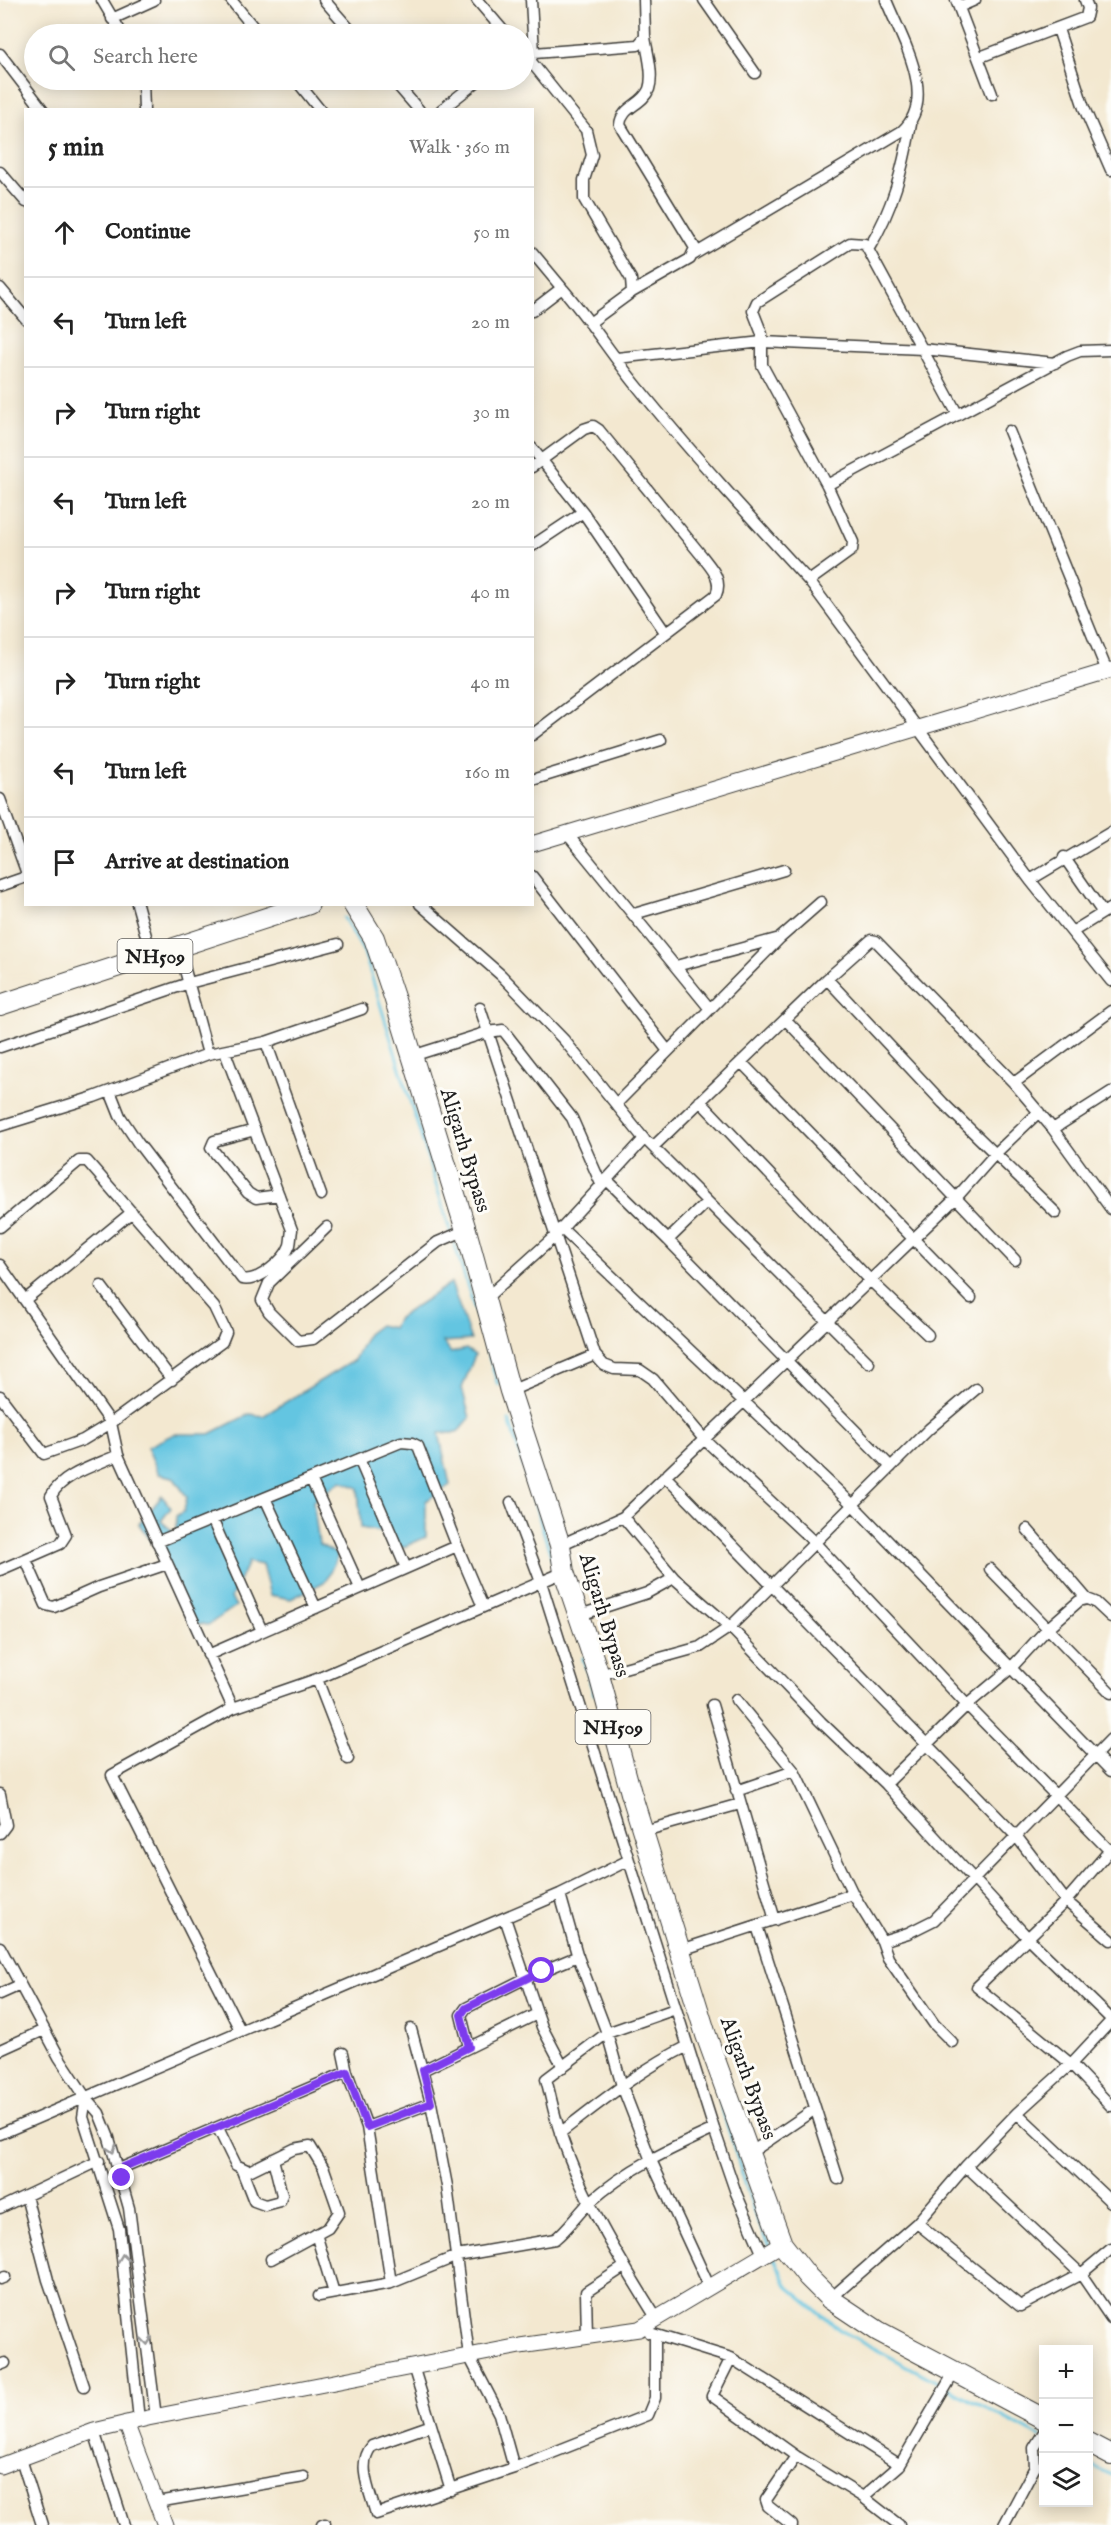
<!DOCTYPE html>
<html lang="en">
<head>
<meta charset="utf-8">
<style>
  body { margin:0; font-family:"IM FELL English",serif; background:#f6f6f6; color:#222 }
  .controls { position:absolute; right:18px; bottom:18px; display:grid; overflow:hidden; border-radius:0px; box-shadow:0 3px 15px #0003 }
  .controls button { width:54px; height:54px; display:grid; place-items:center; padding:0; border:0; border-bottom:2px solid #e0e0e0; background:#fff; color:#222; font:30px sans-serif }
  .stop { position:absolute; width:18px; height:18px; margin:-14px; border:4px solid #7c3aed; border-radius:50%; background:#fff }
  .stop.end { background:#7c3aed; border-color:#fff; box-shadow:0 2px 6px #0008 }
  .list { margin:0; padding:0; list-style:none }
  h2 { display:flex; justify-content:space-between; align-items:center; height:78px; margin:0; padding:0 24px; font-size:26px }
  h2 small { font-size:20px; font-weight:400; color:#767676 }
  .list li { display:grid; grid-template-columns:39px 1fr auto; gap:18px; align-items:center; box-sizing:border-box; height:90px; padding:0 24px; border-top:2px solid #e0e0e0 }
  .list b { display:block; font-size:22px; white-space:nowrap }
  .list em { font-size:20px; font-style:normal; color:#767676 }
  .icon { flex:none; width:33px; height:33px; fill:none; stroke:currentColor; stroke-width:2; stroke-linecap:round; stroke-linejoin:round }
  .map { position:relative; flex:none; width:1111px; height:2525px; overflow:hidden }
  .search { position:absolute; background:#fff; box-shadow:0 3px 15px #0003; left:24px; top:24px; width:510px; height:66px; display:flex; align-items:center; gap:15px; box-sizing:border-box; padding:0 21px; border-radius:33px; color:#767676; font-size:22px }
  .panel { position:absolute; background:#fff; box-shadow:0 3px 15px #0003; left:24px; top:108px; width:510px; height:798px; border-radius:0px }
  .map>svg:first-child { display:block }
  .water { fill:#63c5e1; stroke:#40707e; stroke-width:1.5 }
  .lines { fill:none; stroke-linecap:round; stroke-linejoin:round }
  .stream { stroke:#63c5e1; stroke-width:3 }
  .street-casing { stroke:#3c3b37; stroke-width:13 }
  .secondary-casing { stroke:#3c3b37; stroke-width:17 }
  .highway-casing { stroke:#3c3b37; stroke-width:22 }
  .street { stroke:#fff; stroke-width:10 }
  .secondary { stroke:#fff; stroke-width:15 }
  .highway { stroke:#fff; stroke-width:20 }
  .oneway { stroke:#999 }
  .route { stroke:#7c3aed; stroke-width:8 }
  .labels { text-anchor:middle; stroke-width:6; stroke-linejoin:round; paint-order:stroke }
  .shield { fill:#fdfcf7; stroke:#605f5e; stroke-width:1.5 }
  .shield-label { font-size:20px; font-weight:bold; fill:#1c1c1c }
  .street-label { font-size:21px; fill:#1c1c1c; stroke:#fdfcf7 }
</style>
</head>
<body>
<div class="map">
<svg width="1111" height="2525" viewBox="0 0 1111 2525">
  <rect width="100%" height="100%" fill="#fdfcf7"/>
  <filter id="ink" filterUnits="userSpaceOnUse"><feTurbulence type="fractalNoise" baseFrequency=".0167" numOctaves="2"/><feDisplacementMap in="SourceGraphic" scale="12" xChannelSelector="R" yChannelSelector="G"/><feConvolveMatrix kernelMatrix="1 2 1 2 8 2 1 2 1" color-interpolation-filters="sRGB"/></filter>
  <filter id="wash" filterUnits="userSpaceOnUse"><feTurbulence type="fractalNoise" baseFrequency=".008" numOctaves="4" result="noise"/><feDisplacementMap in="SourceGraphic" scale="24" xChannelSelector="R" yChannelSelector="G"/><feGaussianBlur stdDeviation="1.35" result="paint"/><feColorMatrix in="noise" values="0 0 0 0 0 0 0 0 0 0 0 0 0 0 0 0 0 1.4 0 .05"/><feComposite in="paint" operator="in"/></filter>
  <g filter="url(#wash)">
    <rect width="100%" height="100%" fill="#f3e8d0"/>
    <path class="water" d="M 451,1283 L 471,1340 L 443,1342 L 451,1353 L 466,1349 L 475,1355 L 462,1388 L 470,1418 L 457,1433 L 439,1433 L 450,1485 L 426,1501 L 426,1537 L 399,1549 L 381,1532 L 361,1528 L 358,1488 L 341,1481 L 313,1501 L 319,1544 L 338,1555 L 326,1581 L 291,1599 L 270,1595 L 262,1565 L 248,1562 L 231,1598 L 236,1606 L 208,1625 L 194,1623 L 164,1578 L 156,1548 L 139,1524 L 162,1496 L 171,1508 L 161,1521 L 176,1534 L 176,1516 L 184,1511 L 187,1497 L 173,1477 L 159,1474 L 147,1447 L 174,1434 L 210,1434 L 249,1414 L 263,1416 L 354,1360 L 367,1334 L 379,1325 L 393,1328 L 398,1318 Z"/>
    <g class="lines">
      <path class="stream" d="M 344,918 L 364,952 L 451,1233
        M 453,1239 L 498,1385
        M 509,1420 L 553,1562
        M 583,1658 L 594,1694
        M 720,2102 L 756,2218 L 769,2246
        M 773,2255 L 788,2287 L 840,2330 L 1040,2437
        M 1088,2463 L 1111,2475"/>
    </g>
  </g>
  <g filter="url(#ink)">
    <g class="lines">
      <defs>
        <path id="street" d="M 102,0 L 122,34
          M 231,0 L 259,34
          M 324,0 L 354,34
          M 477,0 L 506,34
          M 704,0 L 755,73
          M 956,0 L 992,94
          M 959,7 L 975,0
          M 112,19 L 154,0
          M 1058,29 L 1084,108 L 1111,170
          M 524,53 L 586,130 L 592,155 L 584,180 L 584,199 L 631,279 L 632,292 L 591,322
          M 534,53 L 638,45 L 645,37 L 644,0
          M 0,54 L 43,110
          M 980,57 L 1086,17 L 1088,8 L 1085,0
          M 530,60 L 534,53 L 531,0
          M 143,80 L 144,110
          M 296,80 L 320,110
          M 393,80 L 419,110
          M 441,110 L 479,80
          M 0,172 L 26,202
          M 869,248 C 893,209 903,168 911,124
          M 532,252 L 562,288
          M 693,255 L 902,131 C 939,98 901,38 886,0
          M 0,288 L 26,319
          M 632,292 L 690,259 L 695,248 L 620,125 C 621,107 643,105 649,89 C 654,74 647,52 645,37
          M 532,311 L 562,288 C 589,319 611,354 637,386 C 691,453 750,517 809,581
          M 617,358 L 762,342 L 923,349 L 1055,363
          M 958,415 L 865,244 L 850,243 L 757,302 L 753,311 L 762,334 L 762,365 L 827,485 L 853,542 L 852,550 L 809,581 L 1030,880 L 1111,981
          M 1009,431 L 1107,671
          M 532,448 L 583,512 L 665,632
          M 532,467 L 584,429 L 593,426 L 599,430 L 702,556 C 711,568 723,579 716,595 L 532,735
          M 827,485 L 1067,356 L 1080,351 L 1111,350
          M 532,546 L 583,512
          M 532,780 L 661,740
          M 0,799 L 26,871
          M 568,835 L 710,1009 L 780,938 L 821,902
          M 1064,857 L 1103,913
          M 532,876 L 668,1051
          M 1030,880 L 1111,832
          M 0,886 L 26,877
          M 137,904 L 152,957
          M 420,904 L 501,975 L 564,1040 L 644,1139 L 554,1237 L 483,1301
          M 634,914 L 784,870
          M 1072,932 L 1111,908
          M 179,948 L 208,1054
          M 676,966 L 780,938
          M 827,979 L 943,1103 L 1056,1213
          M 480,1008 L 595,1355 L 604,1365 L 614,1369 L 640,1370 L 653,1379 L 704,1439 L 815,1543 L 967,1705 L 1111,1852
          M 786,1020 L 1015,1260
          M 266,1042 L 321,1195
          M 0,1047 L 189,983 L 338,944
          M 412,1056 L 488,1032 L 503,1030 L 572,1118 L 601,1184
          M 741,1062 L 971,1298
          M 1014,1083 L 1053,1129 L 1111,1209
          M 110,1091 L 120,1116 L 138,1143 L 242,1279 C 257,1283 285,1260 290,1245 C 291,1241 291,1235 292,1230 L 225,1052
          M 700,1101 L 870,1280 L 928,1335
          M 617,1103 L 710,1009
          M 0,1126 L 94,1097 L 208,1054 L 266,1042 L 362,1009
          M 1053,1129 L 1111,1092
          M 255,1130 L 214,1141 L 211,1148 L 248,1193 L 256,1198 L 279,1195
          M 649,1143 L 869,1363
          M 653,1147 L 827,979 L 871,940 L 876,941 L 1014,1083 L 1111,1011
          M 606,1179 L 668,1240 L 707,1202
          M 0,1227 L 79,1161 L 87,1161 L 214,1307 L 226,1332 L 222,1342 L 111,1423 L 83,1440 L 44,1454 L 0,1396
          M 327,1227 L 269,1283 L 262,1300 L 269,1312 L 298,1341 L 313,1339 L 438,1242 L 466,1230
          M 561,1228 L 854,1506 L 1111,1771
          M 668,1240 L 891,1467
          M 0,1265 L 111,1423 L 118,1455 L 233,1708
          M 101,1286 L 172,1380
          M 26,1299 L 132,1212
          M 510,1391 L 595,1355
          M 359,1459 L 406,1568
          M 665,1476 L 1017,1837 L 1066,1901 L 1111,1940
          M 311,1479 L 360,1588
          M 265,1498 L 316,1608
          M 511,1502 L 541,1582 L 714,2129 L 736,2193 L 763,2255
          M 623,1517 L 674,1578 L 730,1627 L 821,1722 L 886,1784 L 1028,1938 L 1111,2019
          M 212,1519 L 262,1631
          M 1027,1529 L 1087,1599
          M 157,1542 L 401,1442 L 412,1443 L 418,1446 L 457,1546 L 208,1655
          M 560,1545 L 623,1517 L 956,1198 L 995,1154 L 1039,1112
          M 457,1546 L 483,1607
          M 26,1560 L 46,1605 L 54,1607 L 99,1587 L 167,1564
          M 990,1569 L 1111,1693
          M 0,1570 L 60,1544 L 66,1535 L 51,1496 C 62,1474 97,1465 118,1455
          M 577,1616 L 647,1593 L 674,1578
          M 599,1675 L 700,1647 L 730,1627 L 929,1429 L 976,1389
          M 317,1679 L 348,1759
          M 736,1700 L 794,1771 L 853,1894 L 882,1941 L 888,1958 L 934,2024 L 952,2042
          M 712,1705 L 775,1920
          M 886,1784 L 967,1705 L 1010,1669 L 1047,1629 L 1079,1601 L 1087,1599 L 1095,1602 L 1111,1617
          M 736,1791 L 794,1771
          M 0,1794 L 6,1825 L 0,1833
          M 644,1831 L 740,1804
          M 1111,1849 L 1066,1901 L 977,1987 L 1071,2064 L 1111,2106
          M 560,1894 L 577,1954 L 607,2033 L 622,2086 L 650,2158 L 710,2288
          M 505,1918 L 542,2027 L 563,2067
          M 757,1926 L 838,2179
          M 882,1941 L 908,1933 L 934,1920 L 1111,1739
          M 0,1947 L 59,2057 L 86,2098 L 99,2113 L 109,2138 L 129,2208 L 156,2417
          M 681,1950 L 853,1894
          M 0,1994 L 20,1985
          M 411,2029 L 431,2103 L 447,2186 L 469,2356 L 499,2414 L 514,2468
          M 240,2030 L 112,1775 L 233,1708 L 317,1679 L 564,1572
          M 469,2047 L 461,2015 L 466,2008 L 526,1978 L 578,1956
          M 0,2050 L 44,2030
          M 343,2053 L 347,2072 L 367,2127 L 391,2283
          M 423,2070 L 537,2014
          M 86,2098 L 83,2117 L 119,2229 L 139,2420
          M 1017,2113 L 1111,2202
          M 367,2127 L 431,2103
          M 218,2128 L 236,2165 L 249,2171 L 294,2149 L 310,2146 L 324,2169 L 339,2212 L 328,2228 L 271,2259
          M 560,2133 C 601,2102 641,2069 688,2046
          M 0,2134 L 560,1894 L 627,1861
          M 750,2153 L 815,2109
          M 966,2166 L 1081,2274 L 1111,2318
          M 241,2168 L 254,2201 L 265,2205 L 280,2201 L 282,2195 L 273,2159
          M 119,2169 L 347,2072
          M 26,2196 L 48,2280 L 84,2386
          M 0,2208 L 99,2161
          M 917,2223 L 1020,2306 L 1081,2274 L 1111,2249
          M 316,2234 L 334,2293
          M 0,2279 L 5,2277
          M 319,2296 L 391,2283 L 457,2256 L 555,2239 C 569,2228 578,2213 590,2202 C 627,2169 670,2149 714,2129
          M 830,2299 L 917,2223 L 966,2166 L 1017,2113 L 1071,2064 L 1111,2021
          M 657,2319 C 620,2260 582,2198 560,2132 C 554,2115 551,2097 546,2079 L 607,2033 L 675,2009
          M 650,2333 L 731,2358 L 900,2465
          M 587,2337 L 586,2292 L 624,2267
          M 731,2358 L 712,2396 L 796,2456 L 863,2497 L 900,2465 L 955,2371
          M 0,2365 L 5,2363
          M 413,2366 L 451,2490
          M 429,2426 L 372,2446 C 356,2464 370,2492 376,2514 L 514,2468 L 648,2415 L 655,2398 L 655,2335
          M 94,2431 L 124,2525
          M 21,2459 L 42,2525
          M 863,2497 L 899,2525
          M 157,2502 L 304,2477
          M 322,2525 L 325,2524
          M 792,2525 L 768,2506 L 766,2500 L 796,2456
          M 1004,2525 L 1035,2467 L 1034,2448 L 1044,2432"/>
        <path id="secondary" d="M 532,844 L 1111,670
          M 126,2423 L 165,2525
          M 0,2466 L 94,2431 L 148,2418 L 520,2346 L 639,2329 L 782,2244"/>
        <path id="highway" d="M 353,904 L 374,938 L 394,997 L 466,1230 L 510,1391 L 560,1545 L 564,1572 L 599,1675 L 631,1793 L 706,2035 L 782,2244 L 808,2277 L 830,2299 L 878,2331 L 1044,2419
          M 0,1005 L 309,904
          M 1088,2443 L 1111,2455"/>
      </defs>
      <use href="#street" class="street-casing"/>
      <use href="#secondary" class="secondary-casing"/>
      <use href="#highway" class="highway-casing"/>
      <use href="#street" class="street"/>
      <use href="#secondary" class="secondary"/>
      <use href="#highway" class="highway"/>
    </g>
    <defs><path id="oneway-chevron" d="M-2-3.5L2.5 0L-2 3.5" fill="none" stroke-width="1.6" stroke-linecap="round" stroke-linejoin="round" transform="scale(1.5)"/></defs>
    <g class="oneway">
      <use href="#oneway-chevron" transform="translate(112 2149) rotate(72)"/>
      <use href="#oneway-chevron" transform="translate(123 2258) rotate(-98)"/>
      <use href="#oneway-chevron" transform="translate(147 2341) rotate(84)"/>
    </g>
  </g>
  <g class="lines" filter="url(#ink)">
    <path class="route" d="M 122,2178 L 119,2169 L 347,2072 L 367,2127 L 431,2103 L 423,2070 L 469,2047 L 461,2015 L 466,2008 L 542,1971"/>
  </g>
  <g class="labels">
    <g class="shield">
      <rect x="117.5" y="939" width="75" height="34" rx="4.5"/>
      <rect x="575.5" y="1710" width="75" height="34" rx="4.5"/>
    </g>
    <g class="shield-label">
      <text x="155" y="963">NH509</text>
      <text x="613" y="1734">NH509</text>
    </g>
    <g class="street-label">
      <text transform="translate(466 1150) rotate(73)" y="7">Aligarh Bypass</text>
      <text transform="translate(605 1615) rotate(73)" y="7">Aligarh Bypass</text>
      <text transform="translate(749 2078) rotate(70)" y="7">Aligarh Bypass</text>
    </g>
  </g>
</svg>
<div class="controls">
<button>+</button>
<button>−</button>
<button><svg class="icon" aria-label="layers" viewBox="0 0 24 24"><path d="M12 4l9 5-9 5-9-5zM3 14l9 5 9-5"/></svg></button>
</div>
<div class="stop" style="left:542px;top:1971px"></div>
<div class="stop end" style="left:122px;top:2178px"></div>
<div class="search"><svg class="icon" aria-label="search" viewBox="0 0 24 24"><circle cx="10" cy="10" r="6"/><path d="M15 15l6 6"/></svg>Search here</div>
<section class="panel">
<h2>5 min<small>Walk · 360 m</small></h2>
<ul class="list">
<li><svg class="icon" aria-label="ahead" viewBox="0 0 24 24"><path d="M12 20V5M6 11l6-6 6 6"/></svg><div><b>Continue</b></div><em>50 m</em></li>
<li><svg class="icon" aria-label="left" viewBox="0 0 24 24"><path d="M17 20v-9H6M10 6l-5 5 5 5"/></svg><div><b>Turn left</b></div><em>20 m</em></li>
<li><svg class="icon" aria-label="right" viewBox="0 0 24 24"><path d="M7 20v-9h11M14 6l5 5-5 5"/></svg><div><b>Turn right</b></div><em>30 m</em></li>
<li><svg class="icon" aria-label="left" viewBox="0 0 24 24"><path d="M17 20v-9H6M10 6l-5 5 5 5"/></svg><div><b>Turn left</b></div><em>20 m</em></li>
<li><svg class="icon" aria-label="right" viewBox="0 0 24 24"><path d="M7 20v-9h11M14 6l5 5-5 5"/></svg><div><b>Turn right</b></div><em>40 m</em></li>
<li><svg class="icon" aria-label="right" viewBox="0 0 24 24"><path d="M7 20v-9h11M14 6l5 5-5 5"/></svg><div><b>Turn right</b></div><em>40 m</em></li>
<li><svg class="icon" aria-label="left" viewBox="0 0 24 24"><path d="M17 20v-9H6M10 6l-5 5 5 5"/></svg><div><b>Turn left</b></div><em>160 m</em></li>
<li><svg class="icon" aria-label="arrive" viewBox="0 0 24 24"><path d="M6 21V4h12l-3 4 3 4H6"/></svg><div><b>Arrive at destination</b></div></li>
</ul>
</section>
</div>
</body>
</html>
